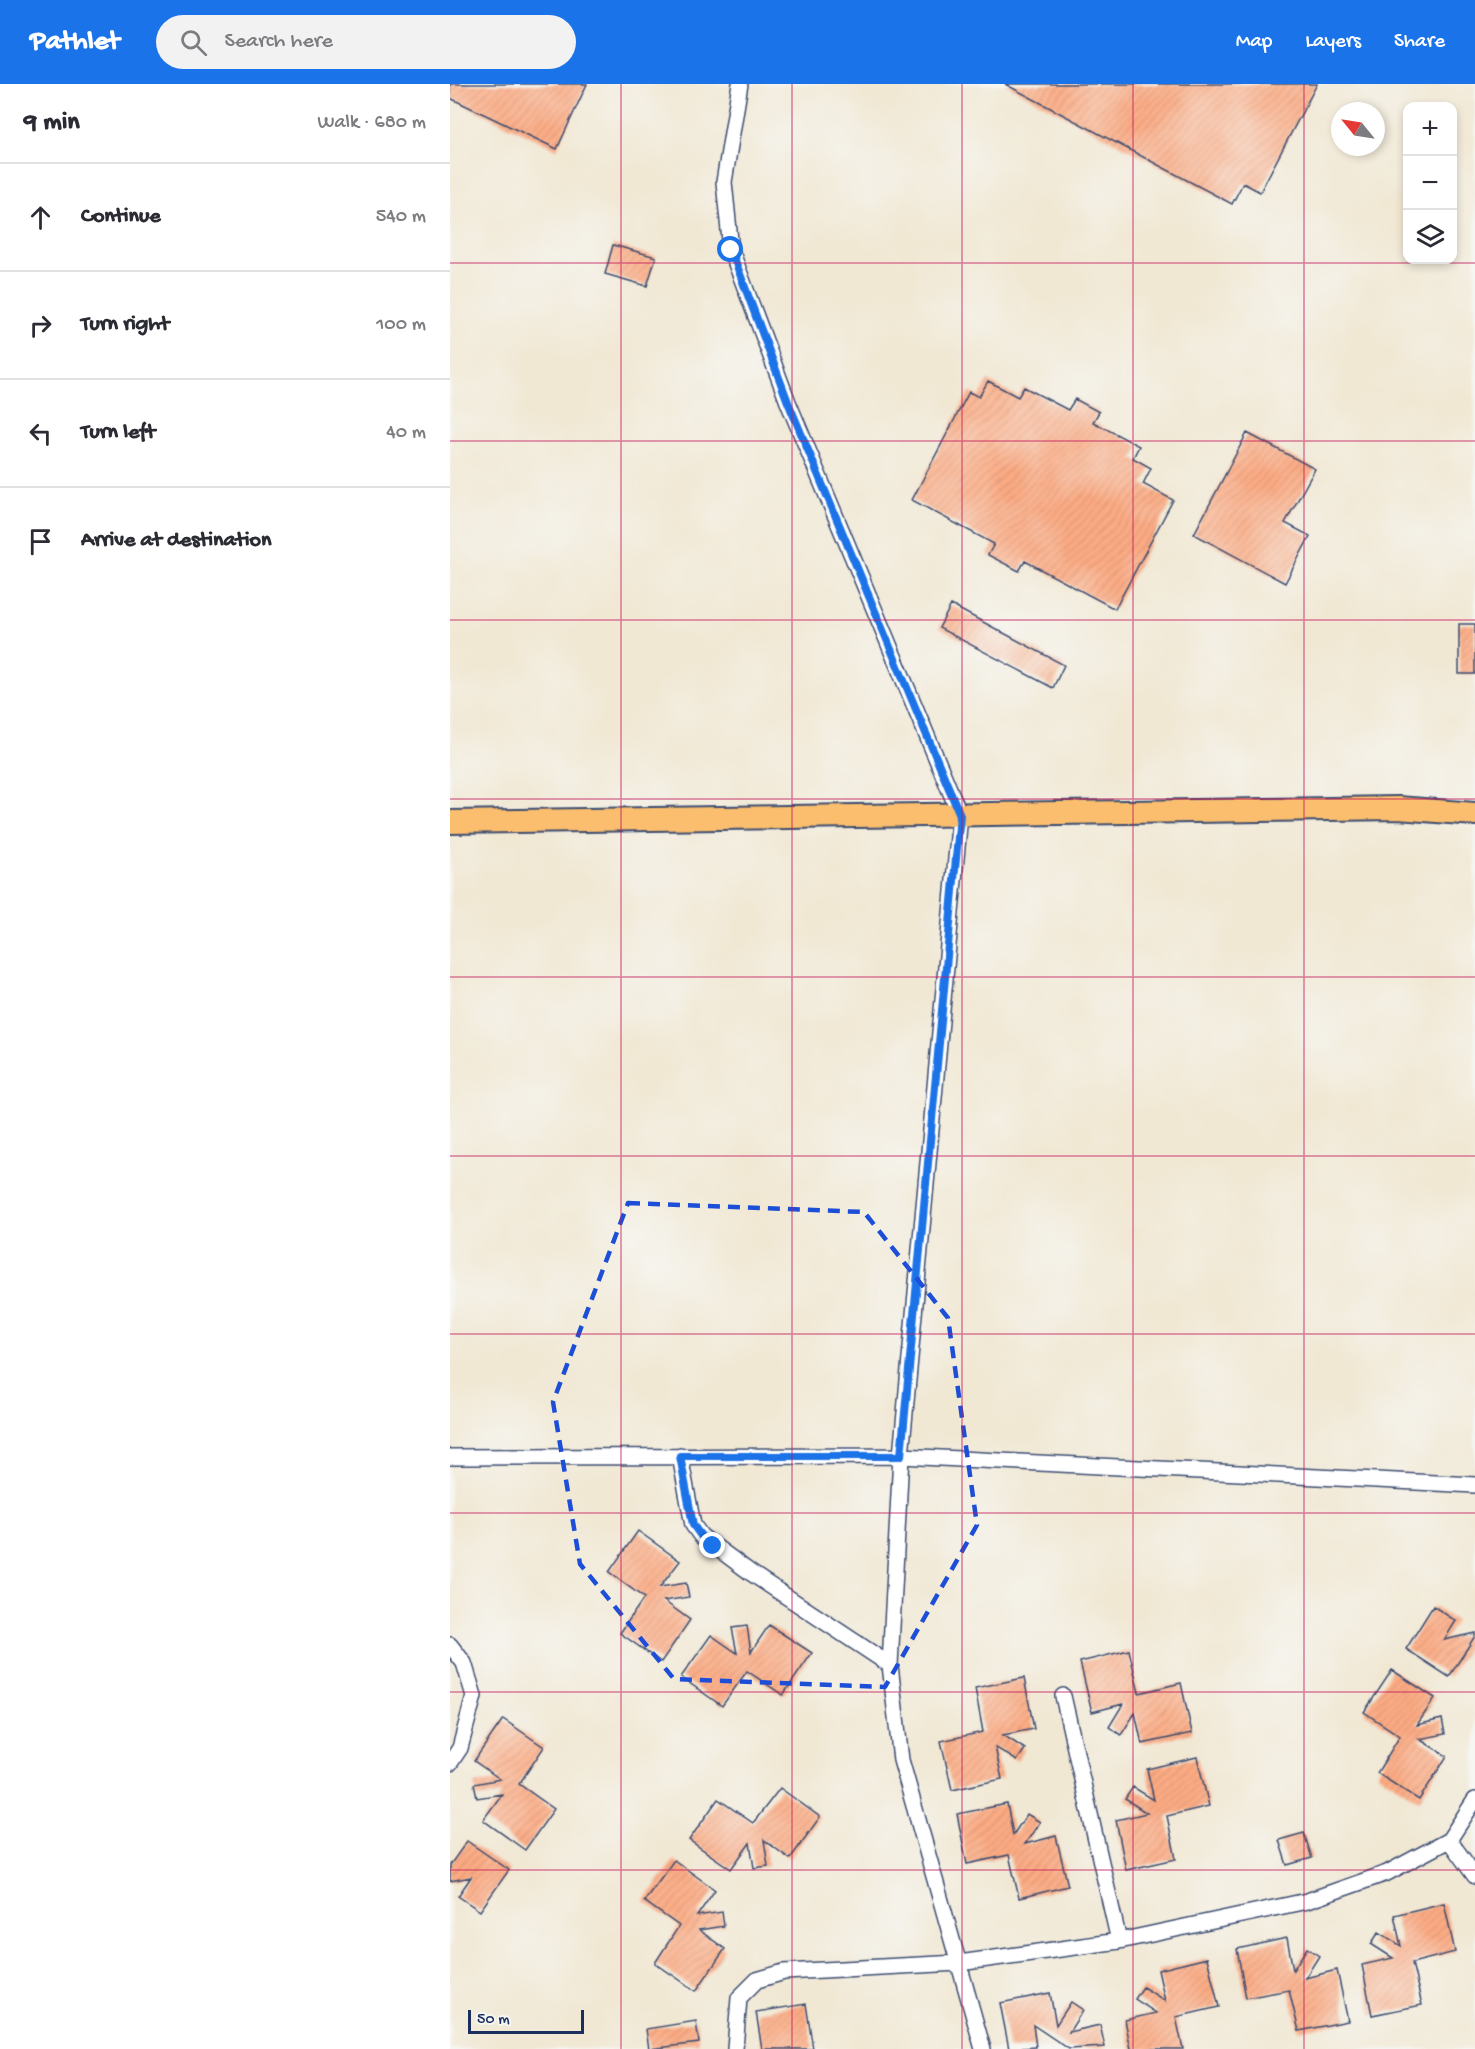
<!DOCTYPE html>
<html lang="en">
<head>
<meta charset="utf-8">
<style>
  body { margin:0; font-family:"Gochi Hand",sans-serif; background:#f2f2f3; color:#2b2b33 }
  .controls { position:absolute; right:18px; top:18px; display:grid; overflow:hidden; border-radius:12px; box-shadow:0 3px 9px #0003 }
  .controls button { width:54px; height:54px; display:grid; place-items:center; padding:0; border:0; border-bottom:2px solid #e1e1e2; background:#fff; color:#2b2b33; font:30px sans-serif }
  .compass { position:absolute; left:881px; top:18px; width:54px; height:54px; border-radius:50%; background:#fff; box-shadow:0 3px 9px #0003; rotate:300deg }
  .scale { position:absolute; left:18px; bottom:15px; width:116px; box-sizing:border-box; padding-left:6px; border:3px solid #1b2f5e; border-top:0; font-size:16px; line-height:21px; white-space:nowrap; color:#1b2f5e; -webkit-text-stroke:4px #f6f6f2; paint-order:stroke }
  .stop { position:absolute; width:18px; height:18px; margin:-14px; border:4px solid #1a73e8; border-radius:50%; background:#fff }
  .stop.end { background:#1a73e8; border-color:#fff; box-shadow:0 2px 6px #0008 }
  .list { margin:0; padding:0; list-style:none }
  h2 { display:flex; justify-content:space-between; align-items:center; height:78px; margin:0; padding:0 24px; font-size:26px }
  h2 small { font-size:20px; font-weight:400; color:#7c7c81 }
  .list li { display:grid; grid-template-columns:39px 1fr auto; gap:18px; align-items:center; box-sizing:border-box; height:108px; padding:0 24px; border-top:2px solid #e1e1e2 }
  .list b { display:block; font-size:22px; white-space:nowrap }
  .list em { font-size:20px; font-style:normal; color:#7c7c81 }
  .icon { flex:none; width:33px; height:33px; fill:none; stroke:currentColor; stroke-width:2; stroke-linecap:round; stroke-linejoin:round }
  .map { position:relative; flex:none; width:1025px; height:1965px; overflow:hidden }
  header { display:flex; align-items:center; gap:36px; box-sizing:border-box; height:84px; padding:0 30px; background:#1a73e8; color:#fff }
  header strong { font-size:28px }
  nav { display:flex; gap:33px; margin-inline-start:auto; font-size:21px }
  .search { width:420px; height:54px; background:#f2f2f3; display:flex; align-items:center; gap:15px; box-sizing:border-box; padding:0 21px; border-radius:33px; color:#7c7c81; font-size:22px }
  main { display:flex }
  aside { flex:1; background:#fff }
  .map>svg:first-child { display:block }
  .building { fill:url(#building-hatch) }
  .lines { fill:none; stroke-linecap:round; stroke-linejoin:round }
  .minor-casing { stroke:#3b4b70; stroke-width:18 }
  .highway-casing { stroke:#3b4b70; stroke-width:26 }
  .minor { stroke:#fff; stroke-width:15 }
  .highway { stroke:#fabe6e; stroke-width:22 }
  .route { stroke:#1a73e8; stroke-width:8 }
  .marked { fill:none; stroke:#1d4ed8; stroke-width:4.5; stroke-dasharray:12 8; stroke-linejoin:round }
  .grid { fill:none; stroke:#c2185b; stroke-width:1.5; stroke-opacity:0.55 }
</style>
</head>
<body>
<header>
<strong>Pathlet</strong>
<div class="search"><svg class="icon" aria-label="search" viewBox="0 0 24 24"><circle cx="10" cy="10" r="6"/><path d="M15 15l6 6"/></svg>Search here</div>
<nav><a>Map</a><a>Layers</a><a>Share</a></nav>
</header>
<main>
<aside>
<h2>9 min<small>Walk · 680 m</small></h2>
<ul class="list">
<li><svg class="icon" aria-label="ahead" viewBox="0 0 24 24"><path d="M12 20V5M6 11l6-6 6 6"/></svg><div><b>Continue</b></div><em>540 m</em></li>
<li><svg class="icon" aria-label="right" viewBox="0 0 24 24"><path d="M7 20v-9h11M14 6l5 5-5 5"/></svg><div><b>Turn right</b></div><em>100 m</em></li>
<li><svg class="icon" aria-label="left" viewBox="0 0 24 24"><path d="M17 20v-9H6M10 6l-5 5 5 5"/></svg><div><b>Turn left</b></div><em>40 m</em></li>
<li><svg class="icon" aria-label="arrive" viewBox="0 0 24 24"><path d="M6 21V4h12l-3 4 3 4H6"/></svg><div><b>Arrive at destination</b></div></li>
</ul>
</aside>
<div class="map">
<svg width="1025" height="1965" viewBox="0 0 1025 1965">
  <defs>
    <pattern id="building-hatch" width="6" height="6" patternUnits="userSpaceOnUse" patternTransform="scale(1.5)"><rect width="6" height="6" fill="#fdac83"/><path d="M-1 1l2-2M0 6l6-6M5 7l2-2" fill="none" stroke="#d89474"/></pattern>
  </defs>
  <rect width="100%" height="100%" fill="#f6f6f2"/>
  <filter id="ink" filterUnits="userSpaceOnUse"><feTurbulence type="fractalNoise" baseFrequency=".0167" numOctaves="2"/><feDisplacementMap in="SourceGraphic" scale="12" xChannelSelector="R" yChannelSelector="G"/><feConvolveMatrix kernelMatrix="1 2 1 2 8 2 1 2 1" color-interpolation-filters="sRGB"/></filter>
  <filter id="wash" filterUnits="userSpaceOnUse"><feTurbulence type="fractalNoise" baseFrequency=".008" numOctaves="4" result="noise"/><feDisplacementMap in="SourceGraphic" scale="24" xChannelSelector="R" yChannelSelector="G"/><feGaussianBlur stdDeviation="1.35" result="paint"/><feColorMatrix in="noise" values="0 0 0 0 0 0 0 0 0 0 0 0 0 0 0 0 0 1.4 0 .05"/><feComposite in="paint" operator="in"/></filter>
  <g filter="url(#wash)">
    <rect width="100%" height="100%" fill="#f1e8d4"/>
    <g id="blocks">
      <path class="building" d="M 0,0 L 137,0 L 107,65 L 0,14 Z
        M 555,0 L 867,0 L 810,108 L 793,99 L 782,120 Z
        M 163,161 L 206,173 L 197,202 L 155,190 Z
        M 538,297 L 568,313 L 574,303 L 618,326 L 625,315 L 649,328 L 643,338 L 689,362 L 683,374 L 701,384 L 693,400 L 723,416 L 665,525 L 575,477 L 569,487 L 538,471 L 544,460 L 462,416 L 519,308 L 529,313 Z
        M 797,349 L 865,385 L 835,439 L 860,452 L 835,499 L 744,450 Z
        M 501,521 L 614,581 L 603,604 L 489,544 Z
        M 1009,540 L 1025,540 L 1025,590 L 1009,590 Z
        M 188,1447 L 230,1477 L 210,1503 L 236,1499 L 239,1513 L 214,1517 L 240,1536 L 211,1578 L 170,1549 L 194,1514 L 159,1488 Z
        M 983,1522 L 1006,1537 L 994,1556 L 1025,1549 L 1025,1552 L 999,1593 L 956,1565 Z
        M 319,1541 L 362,1569 L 333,1611 L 297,1587 L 272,1622 L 231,1593 L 261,1551 L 287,1569 L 282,1544 L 297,1542 L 301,1568 Z
        M 679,1566 L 689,1609 L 731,1599 L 742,1649 L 692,1660 L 685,1629 L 671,1651 L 659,1643 L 673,1620 L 642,1628 L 630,1578 Z
        M 942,1586 L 985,1614 L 967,1641 L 992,1635 L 995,1650 L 969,1655 L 997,1672 L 969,1716 L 927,1689 L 950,1652 L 914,1628 Z
        M 574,1594 L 584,1645 L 553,1651 L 575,1665 L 567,1677 L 545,1663 L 552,1695 L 502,1706 L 491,1657 L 533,1648 L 525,1604 Z
        M 53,1635 L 94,1663 L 69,1700 L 104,1725 L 75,1766 L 33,1736 L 52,1710 L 27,1714 L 24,1700 L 50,1695 L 24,1677 Z
        M 747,1673 L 759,1722 L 717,1732 L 726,1775 L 676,1786 L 666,1736 L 697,1729 L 675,1715 L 683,1703 L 704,1716 L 697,1685 Z
        M 330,1704 L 370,1733 L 340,1775 L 314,1756 L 318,1782 L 304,1784 L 300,1759 L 281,1785 L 239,1756 L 268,1715 L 303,1739 Z
        M 557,1720 L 563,1751 L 577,1730 L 590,1738 L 575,1760 L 606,1752 L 618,1802 L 569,1814 L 559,1771 L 517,1780 L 507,1730 Z
        M 854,1749 L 862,1774 L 837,1781 L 829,1756 Z
        M 17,1757 L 59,1786 L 30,1827 L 8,1812 L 21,1793 L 0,1797 L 0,1781 Z
        M 224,1776 L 265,1806 L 247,1832 L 272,1828 L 274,1842 L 249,1846 L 275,1865 L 246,1907 L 205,1879 L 229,1842 L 194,1817 Z
        M 994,1819 L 1005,1868 L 962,1879 L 972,1921 L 922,1931 L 912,1881 L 943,1874 L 921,1860 L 929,1848 L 951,1862 L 944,1831 Z
        M 837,1854 L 843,1886 L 857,1864 L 869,1872 L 855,1894 L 887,1886 L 898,1937 L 849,1947 L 839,1906 L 796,1914 L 787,1865 Z
        M 757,1874 L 769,1923 L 726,1933 L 733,1965 L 681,1965 L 675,1936 L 706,1929 L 685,1915 L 693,1903 L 715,1917 L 708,1886 Z
        M 600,1909 L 606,1941 L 621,1918 L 633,1926 L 619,1948 L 650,1941 L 655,1963 L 619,1965 L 583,1941 L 586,1963 L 559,1965 L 550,1919 Z
        M 356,1920 L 363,1965 L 312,1965 L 306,1928 Z
        M 246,1937 L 249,1959 L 199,1965 L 196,1945 Z"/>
    </g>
  </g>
  <g filter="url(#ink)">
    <use href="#blocks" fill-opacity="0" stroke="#3b4b70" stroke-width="1.5"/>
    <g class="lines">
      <defs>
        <path id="minor" d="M 290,0 L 274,98 L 281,166 L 338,318 L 510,731 L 451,1372 L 440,1581 L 451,1676 L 533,1965
          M 230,1372 L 243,1441 L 251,1452 L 301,1489 L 440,1581
          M 0,1373 L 451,1372 L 1025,1401
          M 0,1561 L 14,1579 L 24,1612 L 10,1664 L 0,1679
          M 613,1612 L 669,1857
          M 999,1756 L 1025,1792
          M 285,1965 L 289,1914 L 307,1896 L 334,1888 L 509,1879 L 669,1857 L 857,1817 L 937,1789 L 999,1756 L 1025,1716"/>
        <path id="highway" d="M 0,738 L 948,724 L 1025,730"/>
      </defs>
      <use href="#minor" class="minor-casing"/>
      <use href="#highway" class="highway-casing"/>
      <use href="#minor" class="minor"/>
      <use href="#highway" class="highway"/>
    </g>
  </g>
  <g class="lines" filter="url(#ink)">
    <path class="route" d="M 263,1462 L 251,1452 L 243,1441 L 230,1372 L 451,1372 L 510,731 L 338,318 L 281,166"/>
  </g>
  <path class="marked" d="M 178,1119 L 414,1128 L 498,1234 L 527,1441 L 435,1603 L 224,1595 L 130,1480 L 103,1318 Z"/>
  <path class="grid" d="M 171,0 L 171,1965M 342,0 L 342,1965M 512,0 L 512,1965M 683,0 L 683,1965M 854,0 L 854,1965M 0,179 L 1025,179M 0,357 L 1025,357M 0,536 L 1025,536M 0,715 L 1025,715M 0,893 L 1025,893M 0,1072 L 1025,1072M 0,1250 L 1025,1250M 0,1429 L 1025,1429M 0,1608 L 1025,1608M 0,1786 L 1025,1786"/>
</svg>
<div class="controls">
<button>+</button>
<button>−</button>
<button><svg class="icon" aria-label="layers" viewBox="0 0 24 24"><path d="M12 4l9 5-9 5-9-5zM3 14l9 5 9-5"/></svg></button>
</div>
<svg class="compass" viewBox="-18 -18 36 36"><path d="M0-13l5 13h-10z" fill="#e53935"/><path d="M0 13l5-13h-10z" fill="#7c7c81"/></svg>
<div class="scale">50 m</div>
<div class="stop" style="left:281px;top:166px"></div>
<div class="stop end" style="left:263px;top:1462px"></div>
</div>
</main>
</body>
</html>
